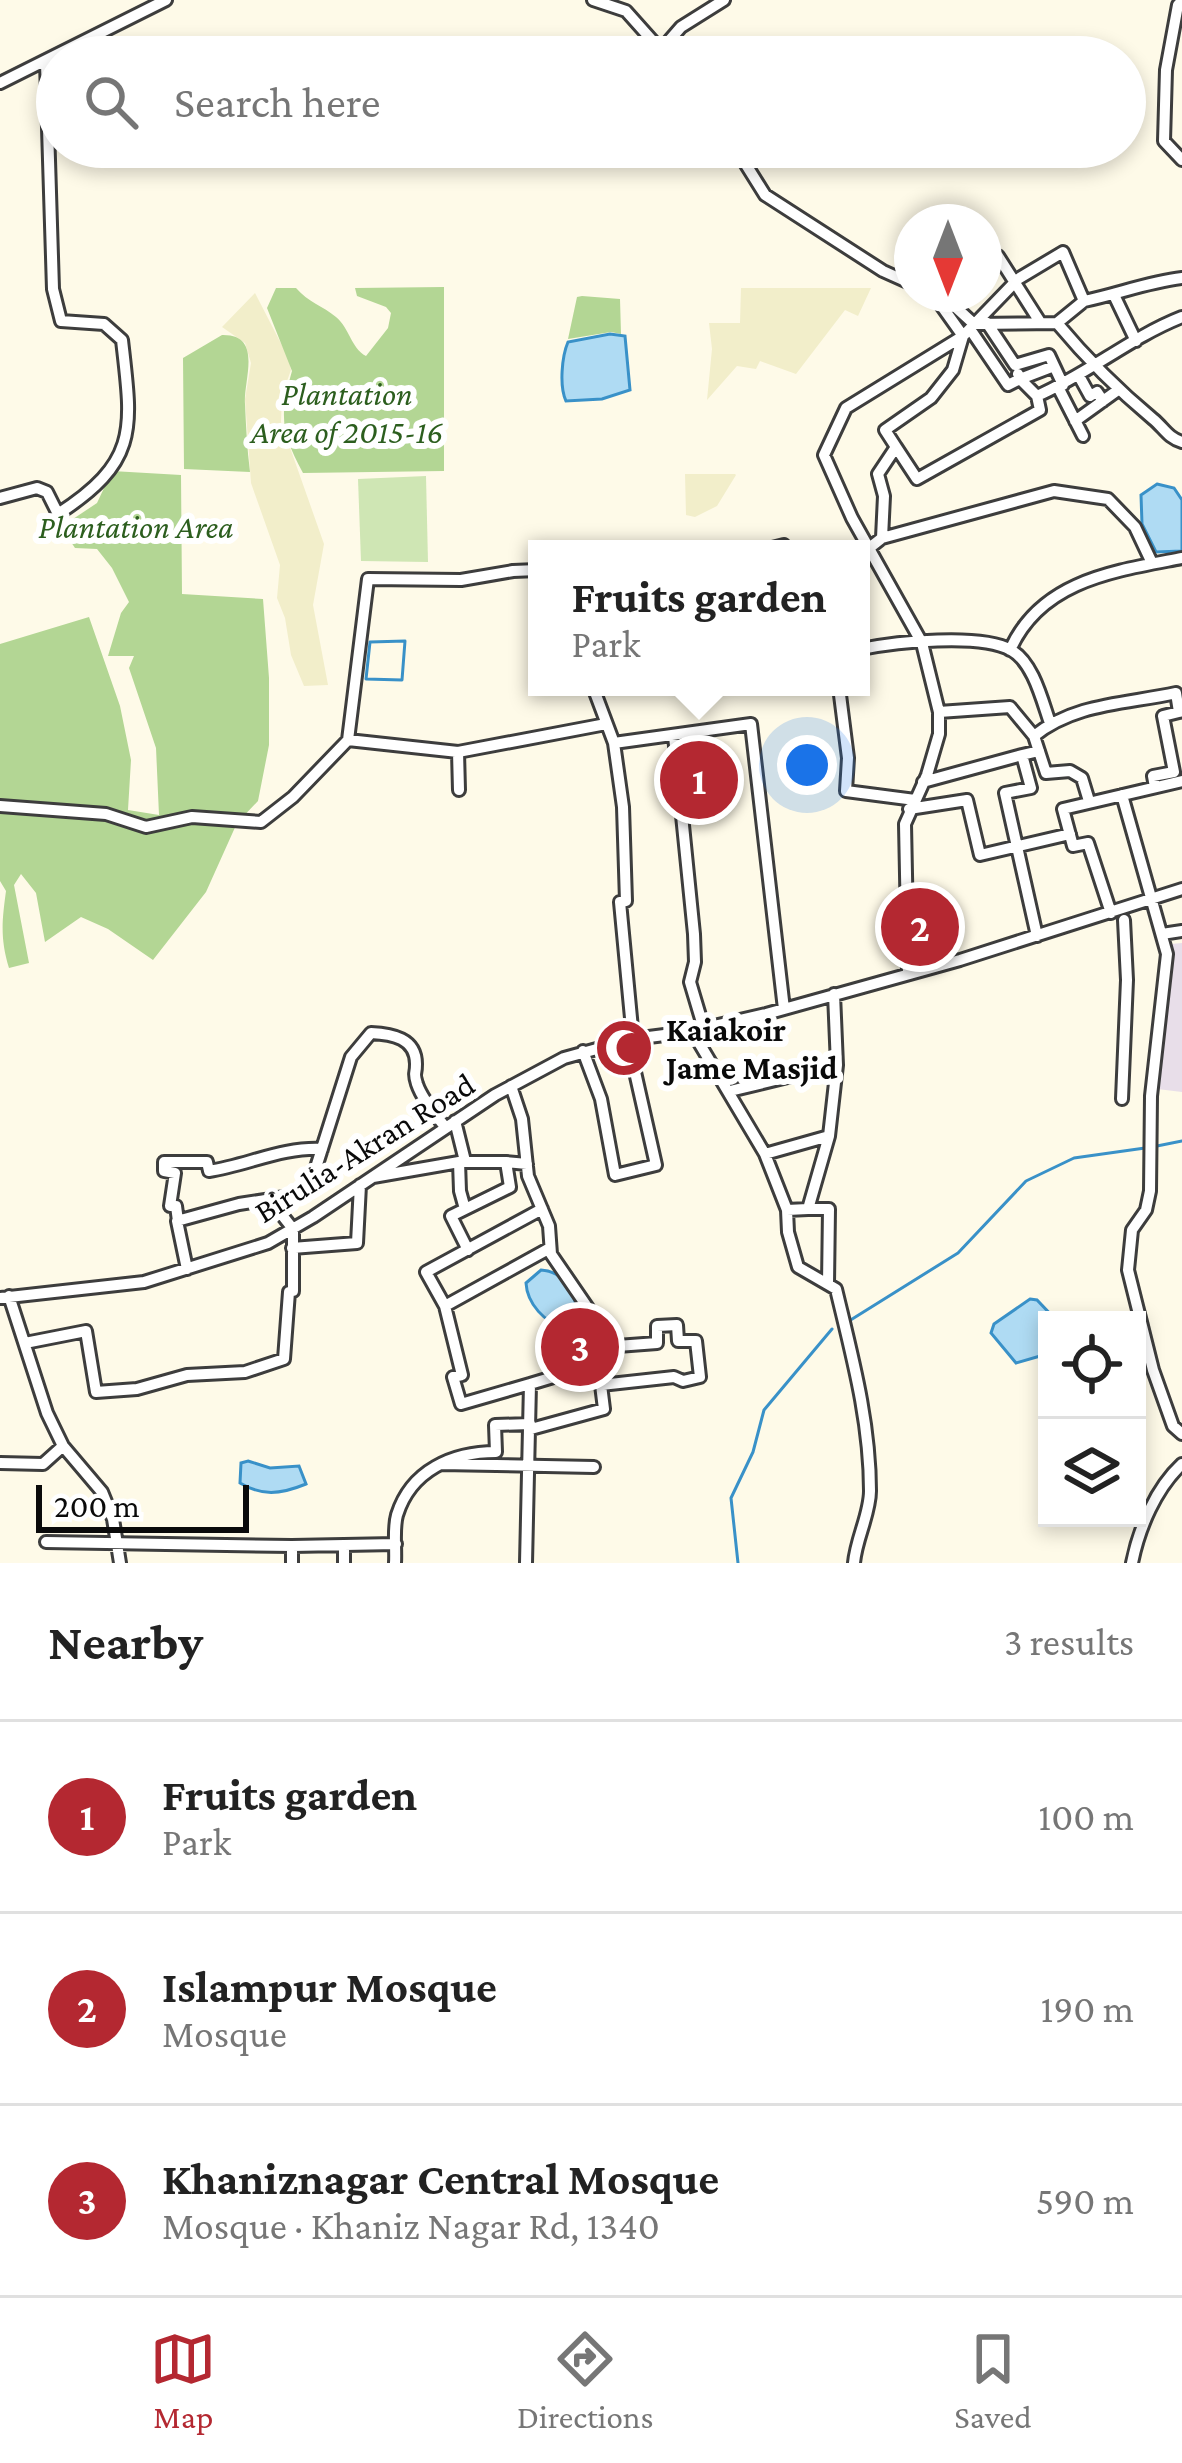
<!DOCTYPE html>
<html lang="en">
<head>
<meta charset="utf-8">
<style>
  body { margin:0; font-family:"Crimson Pro",serif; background:#f6f6f6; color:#222 }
  .controls { position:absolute; right:36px; bottom:36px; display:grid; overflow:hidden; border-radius:0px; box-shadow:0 6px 18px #0003 }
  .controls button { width:108px; height:108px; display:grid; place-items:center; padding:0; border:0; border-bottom:3px solid #e0e0e0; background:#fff; color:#222; font:60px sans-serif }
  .compass { position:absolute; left:894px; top:204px; width:108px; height:108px; border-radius:50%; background:#fff; box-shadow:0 6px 18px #0003; rotate:180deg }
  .scale { position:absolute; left:36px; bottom:30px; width:213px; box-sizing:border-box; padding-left:12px; border:6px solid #0a0a0a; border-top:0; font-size:33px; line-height:42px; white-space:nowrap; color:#0a0a0a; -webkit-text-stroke:9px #fff; paint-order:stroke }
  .you { position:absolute; left:807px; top:765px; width:42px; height:42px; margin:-30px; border:9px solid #fff; border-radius:50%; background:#1a73e8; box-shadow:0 0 0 18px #1a73e833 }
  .badge { display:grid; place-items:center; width:78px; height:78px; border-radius:50%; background:#b42831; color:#fff; font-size:39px; font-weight:700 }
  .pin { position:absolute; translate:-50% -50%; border:6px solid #fff; box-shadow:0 3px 12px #0006 }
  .popup { position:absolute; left:528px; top:540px; width:342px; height:156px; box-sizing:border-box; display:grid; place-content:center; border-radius:0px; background:#fff; filter:drop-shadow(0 3px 9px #0005); font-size:39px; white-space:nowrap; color:#767676 }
  .popup b { font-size:45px; color:#222 }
  .popup::after { content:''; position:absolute; left:50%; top:100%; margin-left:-24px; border:24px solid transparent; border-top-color:#fff }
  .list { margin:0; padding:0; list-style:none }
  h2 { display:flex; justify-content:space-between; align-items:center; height:156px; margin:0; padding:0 48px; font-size:51px }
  h2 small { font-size:39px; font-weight:400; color:#767676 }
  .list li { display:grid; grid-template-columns:78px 1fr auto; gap:36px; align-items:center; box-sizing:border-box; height:192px; padding:0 48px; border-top:3px solid #e0e0e0 }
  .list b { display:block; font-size:45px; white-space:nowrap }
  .list p { margin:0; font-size:39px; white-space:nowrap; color:#767676 }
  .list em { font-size:39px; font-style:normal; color:#767676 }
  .icon { flex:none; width:66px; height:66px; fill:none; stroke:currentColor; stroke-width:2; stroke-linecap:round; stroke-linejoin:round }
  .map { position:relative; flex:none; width:1182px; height:1563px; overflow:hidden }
  .search { position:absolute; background:#fff; box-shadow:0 6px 18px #0003; left:36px; right:36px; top:36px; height:132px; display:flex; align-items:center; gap:30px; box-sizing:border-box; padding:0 42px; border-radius:66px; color:#767676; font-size:45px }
  .sheet { height:732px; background:#fff }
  nav { display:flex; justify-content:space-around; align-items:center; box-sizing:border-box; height:168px; border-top:3px solid #e0e0e0; background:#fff; font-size:33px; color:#767676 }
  nav a { display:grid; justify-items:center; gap:6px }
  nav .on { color:#b42831 }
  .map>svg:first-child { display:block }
  .industrial { fill:#e8dee9 }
  .farmland { fill:#f2eeca }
  .green { fill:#cfe6b4 }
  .forest { fill:#b3d694 }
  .water { fill:#afdbf3; stroke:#3991c8; stroke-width:3 }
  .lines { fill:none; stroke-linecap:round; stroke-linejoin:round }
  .stream { stroke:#3991c8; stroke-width:3 }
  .minor-casing { stroke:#3d3d3d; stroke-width:16 }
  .minor { stroke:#fff; stroke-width:10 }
  .labels { text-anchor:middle; stroke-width:12; stroke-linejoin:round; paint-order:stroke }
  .park-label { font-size:33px; font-style:italic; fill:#2c5e1e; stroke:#fff }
  .poi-label { font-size:33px; font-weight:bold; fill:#0a0a0a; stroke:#fff; text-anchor:start }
  .street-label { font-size:33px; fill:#0a0a0a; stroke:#fff }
</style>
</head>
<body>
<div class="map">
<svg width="1182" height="1563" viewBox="0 0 1182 1563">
  <rect width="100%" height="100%" fill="#fefae8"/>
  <path class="industrial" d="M 1182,943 L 1182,1092 L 1149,1088 L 1161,945 Z"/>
  <path class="farmland" d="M 741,288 L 871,288 L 858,316 L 845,310 L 796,374 L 760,361 L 756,369 L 737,366 L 707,400 L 712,349 L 709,323 L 740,323 Z
    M 255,293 L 288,357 L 291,370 L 282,395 L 281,422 L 324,544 L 313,605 L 328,685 L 304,686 L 291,655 L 285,618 L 277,598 L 280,565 L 251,483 L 245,399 L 251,363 L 245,343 L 222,327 Z
    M 685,474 L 735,474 L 736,475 L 717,506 L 695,517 L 686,515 Z"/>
  <path class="green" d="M 426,476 L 428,562 L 361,561 L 358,479 Z"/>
  <path class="forest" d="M 444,287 L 444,471 L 303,473 C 281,432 279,416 292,371 L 267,308 L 276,288 L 296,288 C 308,302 323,306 336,317 C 350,329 351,348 366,356 L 388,328 L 391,313 L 386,307 L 357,296 L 355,288 Z
    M 582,296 L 620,299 L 621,334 L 611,332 L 568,339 L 577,297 Z
    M 222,335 C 264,334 243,381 245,404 C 246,426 247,449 250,472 L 184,469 L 183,358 Z
    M 112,471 L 181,475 L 182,594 L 263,599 L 269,678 L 269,745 L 258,801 L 237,823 L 206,892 L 153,960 L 108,929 L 81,917 L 45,942 L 36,893 L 21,874 L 14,885 L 29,963 L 9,968 C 0,938 2,921 6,891 L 0,881 L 0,644 L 89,617 L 120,706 L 131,760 L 128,810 L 159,815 L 156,748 L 129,668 L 134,656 L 108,656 L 121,613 L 129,602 L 112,568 L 97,549 L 75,548 L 61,527 L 97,503 Z"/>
  <path class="water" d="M 610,334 L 625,336 L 630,390 L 602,399 L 566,401 C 559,386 562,356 568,342 Z
    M 1157,484 L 1174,488 L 1182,500 L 1182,551 L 1156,552 L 1142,524 L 1141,495 Z
    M 541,1270 C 564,1271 578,1295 576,1316 L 565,1327 C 545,1324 527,1303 526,1283 Z
    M 1030,1299 L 1037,1300 L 1056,1320 L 1047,1320 L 1047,1354 L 1016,1363 L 991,1333 L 994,1324 Z
    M 248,1461 L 270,1468 L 299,1466 L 306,1484 C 279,1495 262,1496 240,1483 L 241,1463 Z"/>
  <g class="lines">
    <path class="stream" d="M 405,641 L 402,680 L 366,679 L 370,642 Z
      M 1157,1146 L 1182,1141
      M 849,1321 L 958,1253 L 1026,1181 L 1074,1158 L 1145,1148
      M 738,1563 L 731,1498 L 753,1452 L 764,1410 L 832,1329"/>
    <defs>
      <path id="minor" d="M 593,0 L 626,11 L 667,57
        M 1182,1 L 1178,5 L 1166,70 L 1164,141 L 1182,160
        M 661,50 L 681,27 L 724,0
        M 0,83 L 166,0
        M 735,147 L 765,195 L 883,271 L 912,284
        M 998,256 L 1040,322
        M 933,294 L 950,302 L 974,324 L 1057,323 C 1087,359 1117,389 1153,419 C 1164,428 1168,438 1182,442
        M 1114,295 L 1136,341
        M 936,298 L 963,336 L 1018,279 L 1063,252 L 1084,301 L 1057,323
        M 1084,301 C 1118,294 1148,282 1182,278
        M 987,323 L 1015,365 L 1049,355 L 1063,385
        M 970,329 L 1008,385 L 1020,379 L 1037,396
        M 1018,374 L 1020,379 L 1054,366
        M 1079,376 L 1090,396 L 1097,392 L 1103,401
        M 1058,387 L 1083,436
        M 1075,421 L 1118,390
        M 896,447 L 885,430 L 931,398 L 953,370 L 963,336 L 846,408 L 824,455 L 852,518 L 922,643 L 939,712 L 1010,707 L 1034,736 L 1046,773 L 1070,771 L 1082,778 L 1089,801
        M 0,498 L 37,488 L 47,492 L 58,514 C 140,461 132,428 122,340 L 104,324 L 61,321 L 53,289 L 46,63
        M 882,538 L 1054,491 L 1108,499 L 1135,527 L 1152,563
        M 768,549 L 784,545 L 785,549
        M 868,549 L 882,538 L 884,496 L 878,474 L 896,447 L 917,479 L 1040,410 L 1037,396 C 1088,374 1131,337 1182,317
        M 861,649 C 896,642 980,633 1011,650 C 1033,662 1042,700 1050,723
        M 1010,650 C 1041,580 1115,571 1182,558
        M 593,687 L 614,743
        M 839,687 L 848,758 L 846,791 L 915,800
        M 674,736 L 694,934 L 695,962 L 690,982 L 704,1029
        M 1034,736 C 1075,703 1126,704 1176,693 L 1179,712 L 1163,716 L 1174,772 L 1153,776 L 1155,787
        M 348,740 L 458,752
        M 923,782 L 1022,755
        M 459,790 L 458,752 L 606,724
        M 1122,795 L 1167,954 L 1151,1096 L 1150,1191 L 1146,1210 L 1132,1230 L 1128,1270 L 1153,1370 L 1173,1426 L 1182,1434
        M 0,806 L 106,814 L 146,827 L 192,817 L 261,822 L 293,797 L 348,740 L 368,579 L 461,580 L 513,571 L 537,570
        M 909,809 L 967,800 L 980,855 L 1070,834
        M 1111,913 L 1088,843 L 1073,846 L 1063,809 L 1182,781
        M 1162,934 L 1182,931
        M 1037,936 L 1005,793 L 1031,788 L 1022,755 L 1039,751
        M 908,974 L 905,824 L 927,775 L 939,734 L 939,712
        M 688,1032 L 695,1036 L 765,1154 L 787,1210 L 788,1232 L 798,1267 L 836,1289 C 852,1356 870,1421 870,1491 C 870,1514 856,1539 854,1563
        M 633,1039 L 620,902 L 626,901 L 623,807 L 614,743 L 751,724 L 784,1009
        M 583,1051 L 601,1099 L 615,1175 L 656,1165 L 628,1041
        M 511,1086 L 522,1119 L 528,1176 L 549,1226 L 551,1254 L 588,1308 L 592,1324 L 587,1362 L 570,1372 L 530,1384 L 526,1563
        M 730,1091 L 837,1065 L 834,994
        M 1122,1099 L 1127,980 L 1124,920
        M 455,1121 L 465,1161
        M 765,1154 L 829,1136 L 837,1065
        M 459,1162 L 460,1191 L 465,1209
        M 373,1177 L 459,1162 L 506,1162
        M 542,1209 L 426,1272 L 445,1306 L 550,1248
        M 808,1209 L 829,1209 L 828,1284
        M 787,1210 L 808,1209 L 829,1136
        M 178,1221 L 176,1206 L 170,1206 L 175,1173 L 164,1171 L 164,1162 L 207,1162 L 209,1171 C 248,1165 282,1147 322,1149
        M 292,1248 L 357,1243 L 360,1185
        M 468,1250 L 451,1216 L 510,1187 L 506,1162 L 527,1164
        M 187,1269 L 177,1221 L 239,1204 L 298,1195 L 312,1180 L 351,1057 L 371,1033 C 392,1034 416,1038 416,1064 C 416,1077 413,1071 417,1084 C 422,1099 435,1114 445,1127
        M 9,1296 L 47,1413 L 63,1446 L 102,1492 L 113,1519 L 120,1563
        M 0,1298 L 144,1282 L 268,1243 L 313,1217 L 495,1095 L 564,1058 L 633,1039 L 688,1032 L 766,1014 L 960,960 L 1182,889
        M 445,1306 L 462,1375 L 453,1377 L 461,1404 L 530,1384
        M 25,1343 L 86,1331 L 96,1392 L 137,1389 L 187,1375 L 245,1372 L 284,1359 L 289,1292 L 293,1291 L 293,1229 L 282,1215 L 277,1199
        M 591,1348 L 657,1343 L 657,1326 L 677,1325 L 678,1341 L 696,1341 L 700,1377 L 683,1381 L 674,1377 L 601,1385 L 591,1354
        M 531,1429 L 604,1409 L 601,1385
        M 0,1463 L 43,1464 L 63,1446
        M 441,1464 L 594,1467
        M 46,1542 L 292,1546 L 292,1563
        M 344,1545 L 344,1563
        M 292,1546 L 396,1544
        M 395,1563 C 396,1548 393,1529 397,1515 C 411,1470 453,1452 496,1452 L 495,1425 L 530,1424
        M 1132,1563 C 1139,1528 1156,1488 1182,1464"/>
    </defs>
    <use href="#minor" class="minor-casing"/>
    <use href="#minor" class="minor"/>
  </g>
  <defs>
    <symbol id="mosque-disc" viewBox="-11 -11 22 22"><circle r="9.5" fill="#b42831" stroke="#fff"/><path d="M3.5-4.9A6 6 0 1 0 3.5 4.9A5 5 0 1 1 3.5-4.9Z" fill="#fff"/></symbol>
  </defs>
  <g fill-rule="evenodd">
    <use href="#mosque-disc" x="591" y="1015" width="66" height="66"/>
  </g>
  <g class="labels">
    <g class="park-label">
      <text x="347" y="405">Plantation<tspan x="347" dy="38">Area of 2015-16</tspan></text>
      <text x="136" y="538">Plantation Area</text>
    </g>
    <g class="poi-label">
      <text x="666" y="1041">Kaiakoir<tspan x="666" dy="38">Jame Masjid</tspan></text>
    </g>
    <g class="street-label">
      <text transform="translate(364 1147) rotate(-32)" y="12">Birulia-Akran Road</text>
    </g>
  </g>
</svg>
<div class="controls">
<button><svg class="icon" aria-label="locate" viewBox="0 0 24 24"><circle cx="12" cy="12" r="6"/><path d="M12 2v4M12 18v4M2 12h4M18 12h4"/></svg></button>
<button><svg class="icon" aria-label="layers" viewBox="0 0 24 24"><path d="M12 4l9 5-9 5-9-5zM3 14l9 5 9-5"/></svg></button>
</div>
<svg class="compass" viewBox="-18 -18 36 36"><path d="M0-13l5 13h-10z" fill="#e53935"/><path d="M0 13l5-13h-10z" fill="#767676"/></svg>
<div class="scale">200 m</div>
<div class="you"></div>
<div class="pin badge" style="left:699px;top:780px">1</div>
<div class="popup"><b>Fruits garden</b>Park</div>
<div class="pin badge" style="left:920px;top:927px">2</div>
<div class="pin badge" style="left:580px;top:1347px">3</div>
<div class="search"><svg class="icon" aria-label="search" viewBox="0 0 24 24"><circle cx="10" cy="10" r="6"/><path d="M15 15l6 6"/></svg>Search here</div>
</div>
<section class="sheet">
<h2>Nearby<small>3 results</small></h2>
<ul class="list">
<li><span class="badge">1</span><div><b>Fruits garden</b><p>Park</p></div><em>100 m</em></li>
<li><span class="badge">2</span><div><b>Islampur Mosque</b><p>Mosque</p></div><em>190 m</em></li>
<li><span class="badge">3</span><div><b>Khaniznagar Central Mosque</b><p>Mosque · Khaniz Nagar Rd, 1340</p></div><em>590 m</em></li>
</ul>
</section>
<nav>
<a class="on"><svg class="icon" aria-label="map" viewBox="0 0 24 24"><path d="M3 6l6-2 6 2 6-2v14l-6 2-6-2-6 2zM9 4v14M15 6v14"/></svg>Map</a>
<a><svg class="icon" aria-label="directions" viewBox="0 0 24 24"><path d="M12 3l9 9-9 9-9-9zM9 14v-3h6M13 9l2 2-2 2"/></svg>Directions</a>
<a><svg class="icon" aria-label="saved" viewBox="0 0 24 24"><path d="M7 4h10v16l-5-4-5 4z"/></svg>Saved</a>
</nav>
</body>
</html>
